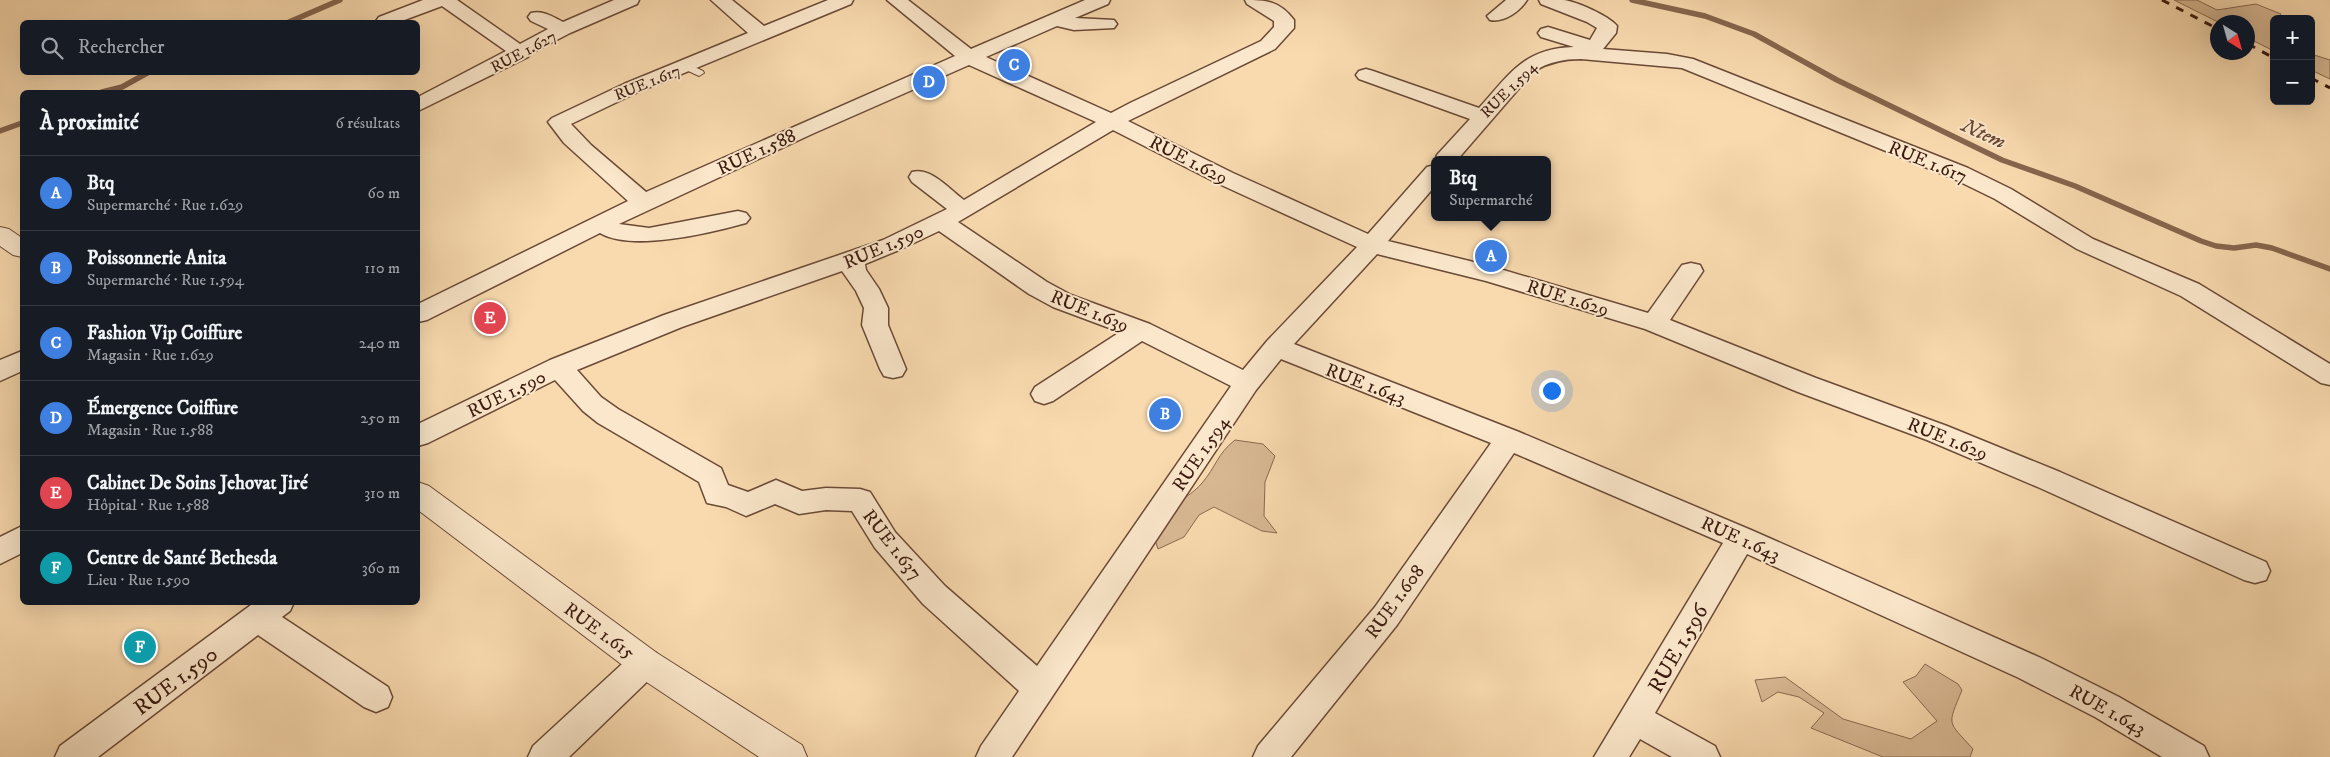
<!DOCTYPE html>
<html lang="fr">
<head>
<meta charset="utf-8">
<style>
  body { margin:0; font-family:"IM FELL DW Pica",serif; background:#20242c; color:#f1f3f6 }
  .controls { position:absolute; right:15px; top:15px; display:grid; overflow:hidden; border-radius:8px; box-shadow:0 5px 20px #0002 }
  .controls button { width:45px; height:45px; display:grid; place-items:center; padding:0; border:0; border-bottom:1px solid #363941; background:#171b24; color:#f1f3f6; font:25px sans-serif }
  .compass { position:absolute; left:2210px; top:15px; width:45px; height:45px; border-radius:50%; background:#171b24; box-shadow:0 5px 20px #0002; rotate:143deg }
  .you { position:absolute; left:1551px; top:390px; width:18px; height:18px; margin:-12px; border:4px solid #fff; border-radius:50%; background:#1a73e8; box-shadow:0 0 0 8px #1a73e833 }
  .badge { display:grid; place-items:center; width:32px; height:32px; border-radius:50%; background:#c59692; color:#fff; font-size:16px; font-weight:700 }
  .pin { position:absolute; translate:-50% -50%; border:2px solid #fff; box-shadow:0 1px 5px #0006 }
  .popup { position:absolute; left:1431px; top:156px; width:120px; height:65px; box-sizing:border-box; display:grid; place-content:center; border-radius:8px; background:#171b24; filter:drop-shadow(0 1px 4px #0005); font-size:16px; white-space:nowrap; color:#9ea1a6 }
  .popup b { font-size:19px; color:#f1f3f6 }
  .popup::after { content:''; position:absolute; left:50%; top:100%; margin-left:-10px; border:10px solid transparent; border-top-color:#171b24 }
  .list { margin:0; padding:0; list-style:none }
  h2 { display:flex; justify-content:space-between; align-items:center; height:65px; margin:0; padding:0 20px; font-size:21px }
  h2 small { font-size:16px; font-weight:400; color:#9ea1a6 }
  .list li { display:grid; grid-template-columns:32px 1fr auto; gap:15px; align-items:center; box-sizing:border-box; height:75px; padding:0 20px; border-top:1px solid #363941 }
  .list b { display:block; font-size:19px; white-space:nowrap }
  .list p { margin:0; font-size:16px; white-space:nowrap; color:#9ea1a6 }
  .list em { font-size:16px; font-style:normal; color:#9ea1a6 }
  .icon { flex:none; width:28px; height:28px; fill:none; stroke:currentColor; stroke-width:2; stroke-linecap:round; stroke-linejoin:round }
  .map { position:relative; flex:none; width:2330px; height:757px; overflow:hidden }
  .search { position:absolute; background:#171b24; box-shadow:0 5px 20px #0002; left:20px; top:20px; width:400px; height:55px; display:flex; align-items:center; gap:12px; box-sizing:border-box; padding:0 18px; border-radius:8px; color:#9ea1a6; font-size:19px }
  .panel { position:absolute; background:#171b24; box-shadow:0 5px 20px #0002; left:20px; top:90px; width:400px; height:515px; border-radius:8px }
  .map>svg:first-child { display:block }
  .green { fill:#d9b994; stroke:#8a6a51 }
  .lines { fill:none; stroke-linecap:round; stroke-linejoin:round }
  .stream { stroke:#86664e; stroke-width:5.5 }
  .service-casing { stroke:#6a4a36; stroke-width:2 }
  .minor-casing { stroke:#6a4a36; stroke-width:3 }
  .tertiary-casing { stroke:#6a4a36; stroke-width:2 }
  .service { fill:#fbe7cb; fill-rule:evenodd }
  .minor { fill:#fbe7cb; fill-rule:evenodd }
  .tertiary { fill:#fbe7cb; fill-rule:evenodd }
  .rail { stroke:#3a1a0e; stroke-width:3; stroke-dasharray:8 8; stroke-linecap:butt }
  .labels { text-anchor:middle; stroke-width:4; stroke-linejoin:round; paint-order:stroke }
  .far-street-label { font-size:16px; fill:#3a1a0e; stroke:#fbe7cb }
  .street-label { font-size:19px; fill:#3a1a0e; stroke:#fbe7cb }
  .water-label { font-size:20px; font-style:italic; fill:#664633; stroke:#fbe7cb }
  .near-street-label { font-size:22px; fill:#3a1a0e; stroke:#fbe7cb }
</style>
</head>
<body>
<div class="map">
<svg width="2330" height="757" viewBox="0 0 2330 757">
  <rect width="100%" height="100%" fill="#f9daaf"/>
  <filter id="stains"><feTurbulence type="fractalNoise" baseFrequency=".004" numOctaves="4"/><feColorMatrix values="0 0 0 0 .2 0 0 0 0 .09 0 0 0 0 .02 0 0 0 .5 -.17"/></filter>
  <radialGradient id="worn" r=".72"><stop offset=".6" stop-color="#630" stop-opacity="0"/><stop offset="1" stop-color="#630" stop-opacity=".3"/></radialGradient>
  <path class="green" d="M 2174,0 L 2197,0 L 2217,10 L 2256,4 L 2281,14 L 2278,19 L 2274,19 L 2271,28 L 2274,30 L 2274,51 L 2248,38 L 2248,22 L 2218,22 Z
    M 2311,54 L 2330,60 L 2330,79 L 2311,70 Z
    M 1235,440 L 1263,444 L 1275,456 L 1265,482 L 1264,516 L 1277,533 L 1262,531 L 1214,507 L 1199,515 L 1184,537 L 1158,549 C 1143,514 1186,503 1202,483 C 1216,467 1217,454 1235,440 Z
    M 1925,664 L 1958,684 L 1962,690 C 1947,727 1947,720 1973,749 L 1970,757 L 1883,757 L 1811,728 L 1824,713 L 1799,697 L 1778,692 L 1762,702 L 1755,680 L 1785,677 L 1843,719 L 1911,739 L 1937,721 L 1903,682 L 1916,676 Z"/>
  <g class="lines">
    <path class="stream" d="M 1632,0 L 1705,16 L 1754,34 L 1837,80 L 2002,160 L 2075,186 L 2201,241 L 2216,246 L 2234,248 L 2256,245 L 2272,248 L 2330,269
      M 289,22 L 340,0
      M 102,92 L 122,87 L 149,72
      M 0,131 L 22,123"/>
    <defs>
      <path id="service" d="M 686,63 L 703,71 L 704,73 L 699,76 L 682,68 L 682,64 Z"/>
      <path id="minor" d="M 423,0 L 457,0 L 520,44 L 548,29 L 531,21 L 528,17 L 531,13 C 543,10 553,17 563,22 L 614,0 L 639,0 L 637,4 L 570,33 L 530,54 L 528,57 L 418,111 L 418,97 L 506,51 L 442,6 L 399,22 L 376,21 L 379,17 Z
        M 711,0 L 732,0 L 764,26 L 828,0 L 853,0 L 851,4 L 638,92 L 571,124 L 591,145 L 646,192 L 955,56 L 887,0 L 908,0 L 971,49 L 1085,0 L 1110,0 L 1108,4 L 1075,18 L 1114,20 L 1117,24 L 1114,28 L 1074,30 L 1057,26 L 986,57 L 1111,113 L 1130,103 L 1261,41 L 1274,27 L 1274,21 L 1247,4 L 1245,0 C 1266,0 1280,1 1294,20 L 1294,28 L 1275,49 L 1128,121 L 1233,173 L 1368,234 L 1427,167 L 1435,165 L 1435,186 L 1388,241 L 1490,266 L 1648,313 L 1682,265 L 1691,263 L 1700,265 L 1703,271 L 1670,320 L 1816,378 L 1947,426 L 2060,472 L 2266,562 L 2270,571 L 2266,580 L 2255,583 L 2244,580 L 2040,488 L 1927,440 L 1798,392 L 1645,329 L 1486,281 L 1377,254 L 1294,344 L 1519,432 L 1751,530 L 1942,614 L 2041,658 L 2119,697 L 2204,746 L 2209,757 L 2162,757 L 2095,717 L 2019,678 L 1747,554 L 1655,713 L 1715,746 L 1720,757 L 1672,757 L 1640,739 L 1629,757 L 1594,757 L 1723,543 L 1514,453 L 1397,625 L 1291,757 L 1253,757 L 1258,746 L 1375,607 L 1491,443 L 1281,359 L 1256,390 L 1012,757 L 976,757 L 981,746 L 1019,691 L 923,604 L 875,548 L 852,511 L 826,510 L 799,514 L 775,504 L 746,516 L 726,507 L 707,503 L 699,482 L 598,423 L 583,411 L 555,380 L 428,443 L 418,446 L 418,424 L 550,360 L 664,315 L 883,240 L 947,209 L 912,182 L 909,177 L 912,172 C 931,167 949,189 964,200 L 1096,122 L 969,65 L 812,134 L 619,224 L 649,228 L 738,211 L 746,213 L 750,218 L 746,223 C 710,233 632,252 600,233 L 427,320 L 418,322 L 418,304 L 628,201 L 564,143 L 548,122 L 552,118 L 624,84 L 748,33 ZM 1113,130 L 1217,183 L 1357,247 L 1267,341 L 1243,370 L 1150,324 L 1071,295 L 1047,282 L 958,222 ZM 939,231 L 1029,294 L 1053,307 L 1120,332 L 1035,387 L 1031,394 L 1035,401 L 1044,404 L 1053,401 L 1142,341 L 1231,386 L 1037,666 L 945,586 L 895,532 L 870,492 L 860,489 L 826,488 L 802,491 L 776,480 L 748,492 L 728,485 L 721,468 L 618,409 L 601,397 L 577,370 L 682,327 L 842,271 L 856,291 L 864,308 L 862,325 L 880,369 L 884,376 L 893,378 L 902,376 L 906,369 L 888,325 L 888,308 L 879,289 L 866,270 L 865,264 L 899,250 Z
        M 1506,0 L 1527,0 C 1520,11 1504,23 1490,20 L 1487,16 Z
        M 1539,0 C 1547,0 1555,0 1563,0 C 1576,1 1609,16 1617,26 L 1616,33 L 1603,49 L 1667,54 L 1693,59 L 1968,168 L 2011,189 L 2093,239 L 2199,284 L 2330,364 L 2330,385 L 2321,383 L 2181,296 L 2077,249 L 1995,199 L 1952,178 L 1682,68 L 1581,59 C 1563,59 1549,62 1534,71 L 1457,160 L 1435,161 L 1437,155 L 1470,119 L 1359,79 L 1356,75 L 1359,71 L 1366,69 L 1373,71 L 1479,108 C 1510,74 1524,48 1574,47 L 1541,37 L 1538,33 L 1541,29 L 1548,27 L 1590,40 L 1597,28 L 1587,22 L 1541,4 Z
        M 22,351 L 22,371 L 0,381 L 0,360 Z
        M 22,526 L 22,553 L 0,564 L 0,537 Z
        M 255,602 L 294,602 L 290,611 L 282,617 L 388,687 L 392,697 L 388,707 L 376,712 L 364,707 L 258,635 L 98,757 L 55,757 L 60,746 Z
        M 645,649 L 656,653 L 661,663 L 656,673 L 569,757 L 528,757 L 533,746 L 634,653 Z"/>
      <path id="tertiary" d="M 0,227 L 9,229 L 22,238 L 22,257 L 13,255 L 0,246 Z
        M 418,482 L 429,486 L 657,653 L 802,745 L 807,757 L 759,757 L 633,673 L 418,510 Z"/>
    </defs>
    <use href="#service" class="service-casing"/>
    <use href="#minor" class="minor-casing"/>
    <use href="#tertiary" class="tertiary-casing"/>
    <use href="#service" class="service"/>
    <use href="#minor" class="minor"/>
    <use href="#tertiary" class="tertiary"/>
    <path class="rail" d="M 2162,0 L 2218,29
      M 2248,44 L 2274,58
      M 2311,78 L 2330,88"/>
  </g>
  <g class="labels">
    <g class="far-street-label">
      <text transform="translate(523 51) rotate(-28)" y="6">RUE 1.627</text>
      <text transform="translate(647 82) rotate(-22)" y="6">RUE 1.617</text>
      <text transform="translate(1508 89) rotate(-45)" y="6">RUE 1.594</text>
    </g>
    <g class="street-label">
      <text transform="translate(756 151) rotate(-25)" y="7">RUE 1.588</text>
      <text transform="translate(1189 159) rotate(27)" y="7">RUE 1.629</text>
      <text transform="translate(1928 161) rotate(22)" y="7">RUE 1.617</text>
      <text transform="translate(883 246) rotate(-23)" y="7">RUE 1.590</text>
      <text transform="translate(1568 297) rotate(17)" y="7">RUE 1.629</text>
      <text transform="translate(1090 310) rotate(22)" y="7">RUE 1.639</text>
      <text transform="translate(1366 383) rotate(21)" y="7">RUE 1.643</text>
      <text transform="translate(506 393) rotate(-26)" y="7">RUE 1.590</text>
      <text transform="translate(1948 438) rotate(22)" y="7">RUE 1.629</text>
      <text transform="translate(1200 453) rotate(-56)" y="7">RUE 1.594</text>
      <text transform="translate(1741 538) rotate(24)" y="7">RUE 1.643</text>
      <text transform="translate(893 544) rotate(52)" y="7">RUE 1.637</text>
      <text transform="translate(1394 601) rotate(-54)" y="7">RUE 1.608</text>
      <text transform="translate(600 630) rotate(36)" y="7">RUE 1.615</text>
      <text transform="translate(2108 709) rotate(29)" y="7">RUE 1.643</text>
    </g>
    <g class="water-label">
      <text transform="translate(1984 133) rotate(25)" y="7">Ntem</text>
    </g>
    <g class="near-street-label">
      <text transform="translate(1677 648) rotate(-60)" y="8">RUE 1.596</text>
      <text transform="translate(175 680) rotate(-37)" y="8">RUE 1.590</text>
    </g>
  </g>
  <rect width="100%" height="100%" filter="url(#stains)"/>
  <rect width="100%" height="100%" fill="url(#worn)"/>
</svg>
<div class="controls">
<button>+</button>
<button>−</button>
</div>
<svg class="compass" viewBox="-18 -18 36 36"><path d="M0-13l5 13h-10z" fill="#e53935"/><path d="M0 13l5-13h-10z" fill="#9ea1a6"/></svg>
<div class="you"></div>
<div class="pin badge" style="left:1491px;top:256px;background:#3f7fe0">A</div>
<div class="popup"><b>Btq</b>Supermarché</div>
<div class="pin badge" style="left:1165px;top:414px;background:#3f7fe0">B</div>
<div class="pin badge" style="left:1014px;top:65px;background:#3f7fe0">C</div>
<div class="pin badge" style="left:929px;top:82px;background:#3f7fe0">D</div>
<div class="pin badge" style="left:490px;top:318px;background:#e0444e">E</div>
<div class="pin badge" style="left:140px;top:647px;background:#0f9aa8">F</div>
<div class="search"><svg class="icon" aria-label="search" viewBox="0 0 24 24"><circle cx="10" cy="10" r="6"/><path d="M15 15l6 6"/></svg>Rechercher</div>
<section class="panel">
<h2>À proximité<small>6 résultats</small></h2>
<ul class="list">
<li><span class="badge" style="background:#3f7fe0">A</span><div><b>Btq</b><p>Supermarché · Rue 1.629</p></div><em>60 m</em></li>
<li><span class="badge" style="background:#3f7fe0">B</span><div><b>Poissonnerie Anita</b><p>Supermarché · Rue 1.594</p></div><em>110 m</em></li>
<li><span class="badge" style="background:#3f7fe0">C</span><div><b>Fashion Vip Coiffure</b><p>Magasin · Rue 1.629</p></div><em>240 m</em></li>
<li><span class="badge" style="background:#3f7fe0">D</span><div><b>Émergence Coiffure</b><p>Magasin · Rue 1.588</p></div><em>250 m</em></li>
<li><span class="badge" style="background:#e0444e">E</span><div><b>Cabinet De Soins Jehovat Jiré</b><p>Hôpital · Rue 1.588</p></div><em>310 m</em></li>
<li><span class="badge" style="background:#0f9aa8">F</span><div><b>Centre de Santé Bethesda</b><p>Lieu · Rue 1.590</p></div><em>360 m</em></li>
</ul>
</section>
</div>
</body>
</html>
